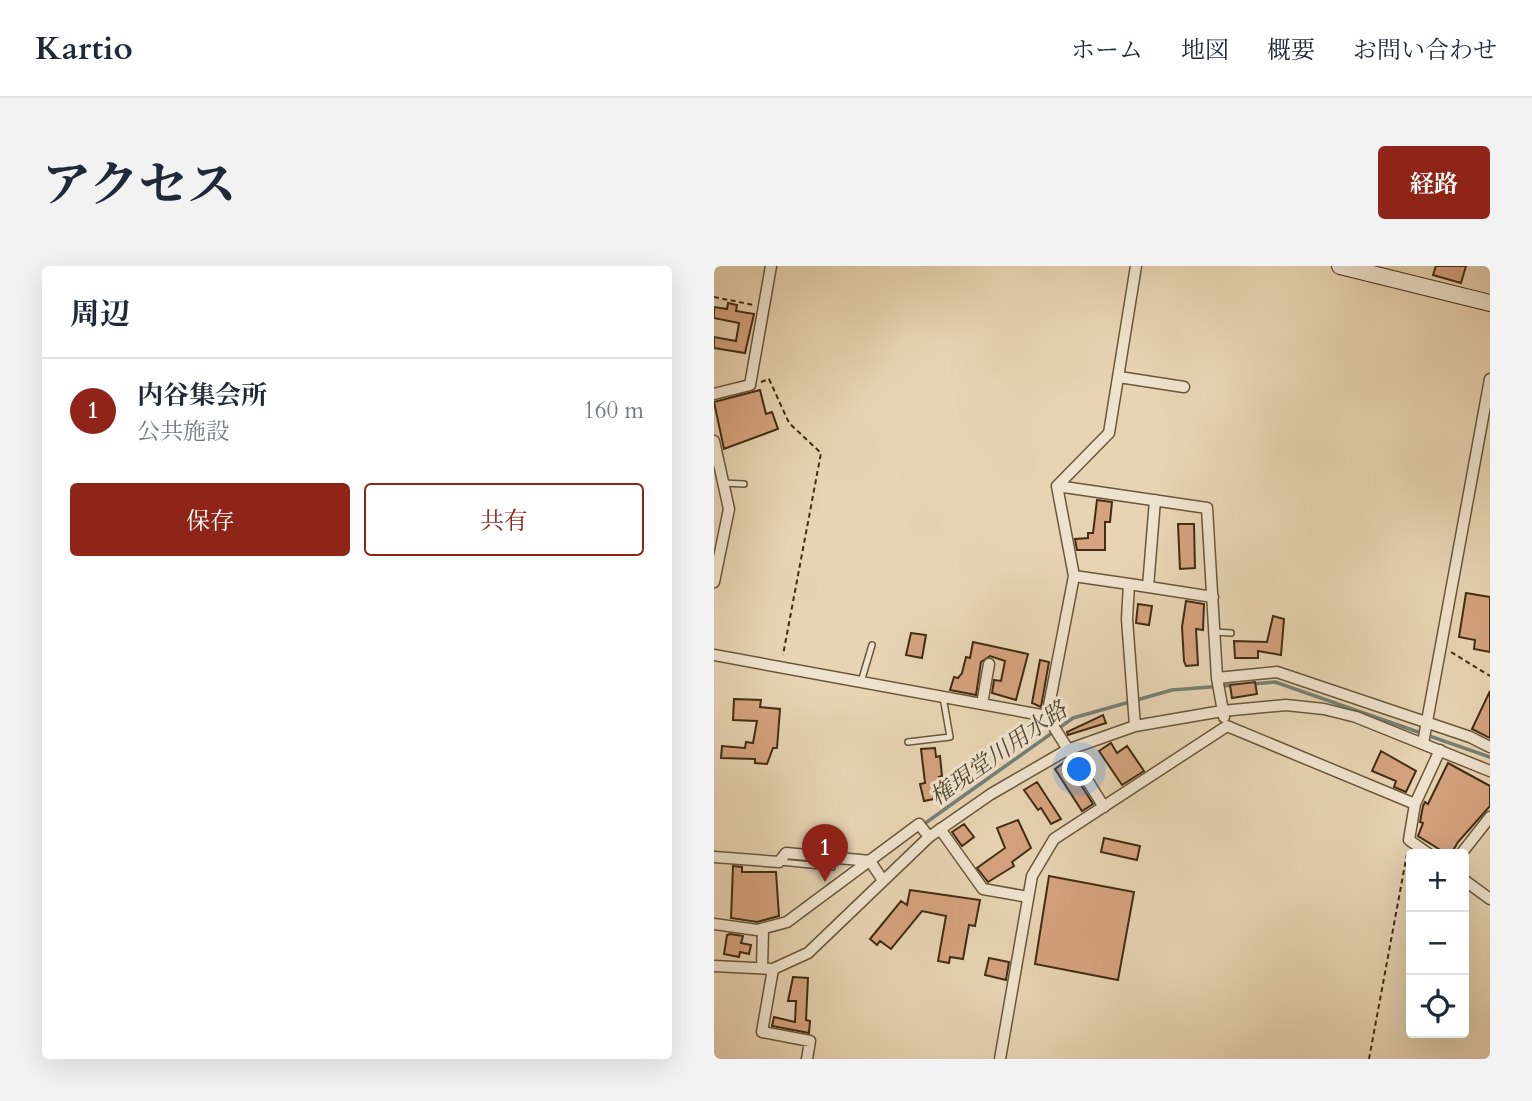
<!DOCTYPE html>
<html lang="ja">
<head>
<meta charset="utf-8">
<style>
  body { margin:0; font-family:Cardo,"Noto Serif JP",serif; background:#f2f2f3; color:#1f2937 }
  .controls { position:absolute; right:21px; bottom:21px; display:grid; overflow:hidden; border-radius:7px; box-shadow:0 7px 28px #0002 }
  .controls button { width:63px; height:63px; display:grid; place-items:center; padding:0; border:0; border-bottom:2px solid #e0e1e3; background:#fff; color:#1f2937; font:35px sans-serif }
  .you { position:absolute; left:366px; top:504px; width:24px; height:24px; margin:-18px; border:5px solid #fff; border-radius:50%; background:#1a73e8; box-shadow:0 0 0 10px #1a73e833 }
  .badge { display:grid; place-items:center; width:46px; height:46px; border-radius:50%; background:#8f2418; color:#fff; font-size:23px; font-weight:700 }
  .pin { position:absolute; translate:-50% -58px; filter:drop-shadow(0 2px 4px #0008) }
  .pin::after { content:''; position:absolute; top:37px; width:24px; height:21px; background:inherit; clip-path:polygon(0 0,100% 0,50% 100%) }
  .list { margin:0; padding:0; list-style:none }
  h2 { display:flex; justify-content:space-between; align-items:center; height:91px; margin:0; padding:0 28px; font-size:30px }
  h2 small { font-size:23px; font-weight:400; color:#747a83 }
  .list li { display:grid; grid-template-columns:46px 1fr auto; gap:21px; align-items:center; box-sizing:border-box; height:105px; padding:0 28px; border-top:2px solid #e0e1e3 }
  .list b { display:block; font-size:26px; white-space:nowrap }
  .list p { margin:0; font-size:23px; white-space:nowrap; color:#747a83 }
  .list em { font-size:23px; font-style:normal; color:#747a83 }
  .actions { display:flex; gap:14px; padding:21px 28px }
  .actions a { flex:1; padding:16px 0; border:2px solid #8f2418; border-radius:7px; text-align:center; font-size:24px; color:#8f2418 }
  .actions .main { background:#8f2418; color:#fff }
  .icon { flex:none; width:38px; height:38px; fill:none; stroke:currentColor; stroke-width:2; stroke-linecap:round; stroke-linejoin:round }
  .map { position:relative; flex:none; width:776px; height:793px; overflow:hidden; border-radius:7px }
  header { display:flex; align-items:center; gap:42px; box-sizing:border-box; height:98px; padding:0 35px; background:#fff; border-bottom:2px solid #e0e1e3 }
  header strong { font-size:33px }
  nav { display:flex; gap:38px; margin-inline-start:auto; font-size:24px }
  .intro { display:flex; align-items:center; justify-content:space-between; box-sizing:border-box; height:168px; padding:0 42px }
  h1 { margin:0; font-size:49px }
  .button { padding:18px 32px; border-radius:7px; background:#8f2418; color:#fff; font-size:24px; font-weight:700 }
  main { display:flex; gap:42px; padding:0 42px }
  aside { flex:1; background:#fff; border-radius:7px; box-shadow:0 7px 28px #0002 }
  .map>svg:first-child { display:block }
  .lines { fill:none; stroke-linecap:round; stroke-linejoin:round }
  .stream { stroke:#758074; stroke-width:3.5 }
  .building { fill:#d5a37f; stroke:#402d13; stroke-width:2 }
  .lane-casing { stroke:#6a573b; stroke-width:8 }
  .street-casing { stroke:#6a573b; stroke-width:13 }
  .secondary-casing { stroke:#402d13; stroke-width:18 }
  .path { stroke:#402d13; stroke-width:2; stroke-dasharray:5 3.5; stroke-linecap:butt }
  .lane { stroke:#f0e3ce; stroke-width:5 }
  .street { stroke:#f0e3ce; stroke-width:10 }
  .secondary { stroke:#f0e3ce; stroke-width:16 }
  .labels { text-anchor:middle; stroke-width:6; stroke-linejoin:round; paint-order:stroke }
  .water-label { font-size:23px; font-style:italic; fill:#524933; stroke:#f0e3ce }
</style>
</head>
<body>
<header>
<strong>Kartio</strong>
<nav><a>ホーム</a><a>地図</a><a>概要</a><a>お問い合わせ</a></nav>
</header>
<div class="intro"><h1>アクセス</h1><a class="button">経路</a></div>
<main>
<aside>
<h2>周辺<small></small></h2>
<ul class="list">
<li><span class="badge">1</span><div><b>内谷集会所</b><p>公共施設</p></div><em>160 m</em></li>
</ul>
<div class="actions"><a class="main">保存</a><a>共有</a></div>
</aside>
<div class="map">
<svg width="776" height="793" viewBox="0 0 776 793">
  <rect width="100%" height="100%" fill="#e8d4b3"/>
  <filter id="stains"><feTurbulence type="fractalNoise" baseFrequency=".00286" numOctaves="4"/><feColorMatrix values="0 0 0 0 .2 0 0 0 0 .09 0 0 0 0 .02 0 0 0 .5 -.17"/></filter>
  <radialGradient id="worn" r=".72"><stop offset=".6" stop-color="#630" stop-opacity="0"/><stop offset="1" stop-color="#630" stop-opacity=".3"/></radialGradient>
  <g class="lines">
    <path class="stream" d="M 539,418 L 561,416 L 776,491
      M 210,558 L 359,452 L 458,424 L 521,419"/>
  </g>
  <path class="building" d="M 722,0 L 752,0 L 747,17 L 719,9 Z
    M 14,37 L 23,39 L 22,45 L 40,48 L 31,87 L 0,82 L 0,71 L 22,75 L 25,57 L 0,52 L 0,41 L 13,43 Z
    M 46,124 L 52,148 L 58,146 L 64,163 L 10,183 L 0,136 Z
    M 383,234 L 398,236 L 396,256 L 391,256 L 391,284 L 363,284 L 361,273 L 374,272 L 374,267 L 379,267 Z
    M 464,258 L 480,258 L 481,302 L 466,303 Z
    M 752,327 L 776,331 L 776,386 L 760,383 L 761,374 L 745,371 Z
    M 472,335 L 490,338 L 489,364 L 482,363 L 484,399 L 472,400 L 470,395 L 468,361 Z
    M 424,338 L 438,340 L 435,359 L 422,357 Z
    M 559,350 L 570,353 L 567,389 L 544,385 L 544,392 L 521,392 L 520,375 L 553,376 Z
    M 197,367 L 212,369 L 208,392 L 192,389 Z
    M 259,376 L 314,388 L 302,434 L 278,427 L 280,414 L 287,415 L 291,395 L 276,390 L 267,396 L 262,429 L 236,424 L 240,411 L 244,412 L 248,407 L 252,391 L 256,392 Z
    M 326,394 L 335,396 L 327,441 L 318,437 Z
    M 541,416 L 543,428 L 518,432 L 516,419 Z
    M 776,425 L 776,472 L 758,463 Z
    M 20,433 L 47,434 L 46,441 L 66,443 L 63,482 L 59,482 L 53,498 L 41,497 L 41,493 L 7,492 L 8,480 L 31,482 L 32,476 L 39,477 L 43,455 L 19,454 Z
    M 389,449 L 392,457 L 354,469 L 353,466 Z
    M 397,477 L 403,487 L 413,480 L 430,505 L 408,519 L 385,485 Z
    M 221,482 L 222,491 L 226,490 L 228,510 L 225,511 L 230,531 L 210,535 L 206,518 L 211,517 L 207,483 Z
    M 667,485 L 702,505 L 692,526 L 680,521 L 682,515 L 658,505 Z
    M 352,495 L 379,538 L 368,545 L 341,503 Z
    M 734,497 L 776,520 L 776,540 L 744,576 L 737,588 L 726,588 L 728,585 L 704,570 L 709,557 L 706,556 L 709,540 L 711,536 L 714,538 Z
    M 323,516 L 347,553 L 337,558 L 327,542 L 324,544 L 310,524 Z
    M 304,554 L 317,582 L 298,596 L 300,600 L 274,616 L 263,602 L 291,582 L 283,562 Z
    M 250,558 L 260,571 L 248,580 L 238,566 Z
    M 390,572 L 426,580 L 423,594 L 387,586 Z
    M 19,600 L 28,601 L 28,606 L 62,606 L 65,650 L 43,656 L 17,652 Z
    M 335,610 L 420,626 L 404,714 L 321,698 Z
    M 196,624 L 266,634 L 261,660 L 255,659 L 249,693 L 236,691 L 235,697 L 224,695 L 232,650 L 208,645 L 177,683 L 166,675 L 163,679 L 156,673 L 187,635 L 193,639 Z
    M 16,668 L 29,670 L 27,677 L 37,679 L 35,688 L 26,686 L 25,691 L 10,688 L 13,669 Z
    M 275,692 L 295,696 L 292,714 L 271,709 Z
    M 79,711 L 94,712 L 92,754 L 96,755 L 95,767 L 58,760 L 60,751 L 81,756 L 82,735 L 74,735 Z"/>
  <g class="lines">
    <defs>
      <path id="lane" d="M 9,217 L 30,218
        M 501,366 L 517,367
        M 147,416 L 158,379
        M 194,476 L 236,471 L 229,431
        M 66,596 L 118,601"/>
      <path id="street" d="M 405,111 L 470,121
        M 0,128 L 36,119 L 57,0
        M 0,175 L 15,243 L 0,316
        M 343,220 L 493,242 L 503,412 L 510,451
        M 415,318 L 499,331
        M 434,321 L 441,234
        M 0,389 L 333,450 L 390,541
        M 503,412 L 563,406 L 756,471 L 776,481
        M 268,438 L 275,398
        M 333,450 L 360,310
        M 421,460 L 413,353 L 415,318 L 360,310 L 343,220 L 395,167 L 422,0
        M 709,477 L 776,113
        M 226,563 L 269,623 L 314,631
        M 715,588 L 695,574 L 701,538 L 726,484
        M 747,588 L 776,551
        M 0,591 L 65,596 L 72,587 L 156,595 L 168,613
        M 750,614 L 776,633
        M 0,658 L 43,664 L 73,656 L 205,558 L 215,571
        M 0,700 L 59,703 L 94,687 L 215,571 L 277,528 L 353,484 L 421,460 L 508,445 L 572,439 L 610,443 L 642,451 L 776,505
        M 48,702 L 49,663
        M 59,703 L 48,766 L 96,775 L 93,793
        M 286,793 L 318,610 L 340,573 L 513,460 L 701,538"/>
      <path id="secondary" d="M 626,0 L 776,37"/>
    </defs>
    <use href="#lane" class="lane-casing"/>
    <use href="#street" class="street-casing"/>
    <use href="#secondary" class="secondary-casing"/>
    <path class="path" d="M 0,31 L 40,39
      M 47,116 L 55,113 L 75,157 L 107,187 L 69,389
      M 737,386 L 776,410
      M 655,793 L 693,588"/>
    <use href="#lane" class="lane"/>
    <use href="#street" class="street"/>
    <use href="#secondary" class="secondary"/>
  </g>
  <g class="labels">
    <g class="water-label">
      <text transform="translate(284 487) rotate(-35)" y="8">権現堂川用水路</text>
    </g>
  </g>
  <rect width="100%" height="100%" filter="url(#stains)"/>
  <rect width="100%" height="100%" fill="url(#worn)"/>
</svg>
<div class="controls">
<button>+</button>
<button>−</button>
<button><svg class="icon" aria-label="locate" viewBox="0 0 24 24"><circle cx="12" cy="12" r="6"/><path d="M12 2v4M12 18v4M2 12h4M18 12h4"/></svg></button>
</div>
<div class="you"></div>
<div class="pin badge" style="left:111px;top:616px">1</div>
</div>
</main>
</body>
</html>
